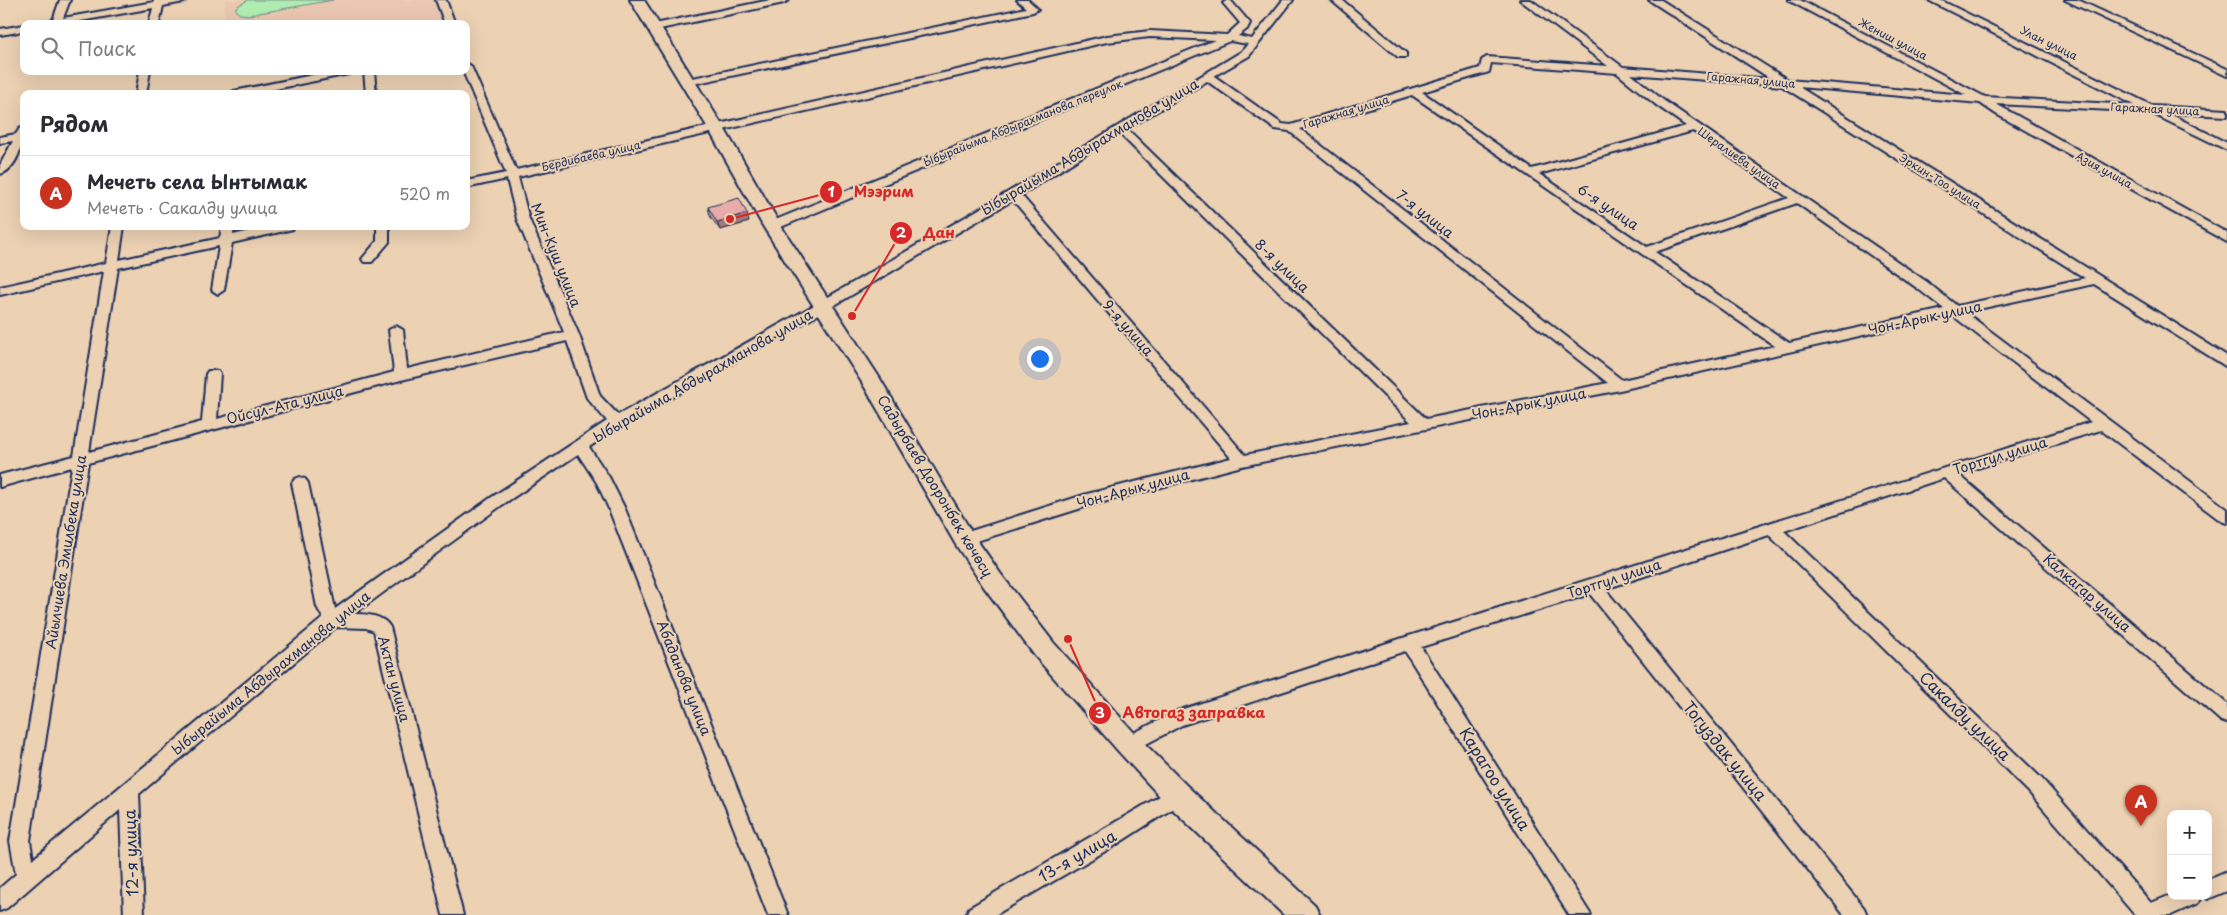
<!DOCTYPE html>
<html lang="ru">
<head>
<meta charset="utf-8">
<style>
  body { margin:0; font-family:"Playpen Sans",sans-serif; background:#f2f2f3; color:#2b2b33 }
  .controls { position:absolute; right:15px; bottom:15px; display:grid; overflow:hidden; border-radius:10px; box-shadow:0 5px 20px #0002 }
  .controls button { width:45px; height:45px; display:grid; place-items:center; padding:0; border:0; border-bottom:1px solid #e1e1e2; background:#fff; color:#2b2b33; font:25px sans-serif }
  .you { position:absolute; left:1039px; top:358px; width:18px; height:18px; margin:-12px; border:4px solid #fff; border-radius:50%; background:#1a73e8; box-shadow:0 0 0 8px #1a73e833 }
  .badge { display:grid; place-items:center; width:32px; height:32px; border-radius:50%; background:#c8321e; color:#fff; font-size:16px; font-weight:700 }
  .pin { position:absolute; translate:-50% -41px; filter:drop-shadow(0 1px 2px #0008) }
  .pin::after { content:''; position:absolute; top:26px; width:18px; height:15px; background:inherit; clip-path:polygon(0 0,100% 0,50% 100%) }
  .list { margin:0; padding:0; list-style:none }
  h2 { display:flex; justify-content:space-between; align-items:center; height:65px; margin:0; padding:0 20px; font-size:21px }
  h2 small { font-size:16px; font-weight:400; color:#7c7c81 }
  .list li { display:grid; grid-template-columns:32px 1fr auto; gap:15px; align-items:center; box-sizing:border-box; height:75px; padding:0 20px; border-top:1px solid #e1e1e2 }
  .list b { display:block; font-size:19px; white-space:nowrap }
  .list p { margin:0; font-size:16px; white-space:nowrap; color:#7c7c81 }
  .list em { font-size:16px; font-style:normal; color:#7c7c81 }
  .icon { flex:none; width:28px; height:28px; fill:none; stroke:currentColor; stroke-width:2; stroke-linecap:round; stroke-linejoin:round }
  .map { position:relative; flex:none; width:2227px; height:915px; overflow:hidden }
  .search { position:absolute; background:#fff; box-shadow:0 5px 20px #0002; left:20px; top:20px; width:450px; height:55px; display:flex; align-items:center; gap:12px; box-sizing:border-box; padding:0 18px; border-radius:10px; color:#7c7c81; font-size:19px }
  .panel { position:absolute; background:#fff; box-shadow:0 5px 20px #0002; left:20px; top:90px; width:450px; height:140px; border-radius:10px }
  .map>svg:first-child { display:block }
  .built { fill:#ebc6b0 }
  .green { fill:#b1edb2; stroke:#668e88 }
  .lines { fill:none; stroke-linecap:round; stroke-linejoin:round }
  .street-casing { stroke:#1b2f5e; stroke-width:4 }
  .secondary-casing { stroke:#1b2f5e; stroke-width:4 }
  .street { fill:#ecd1b3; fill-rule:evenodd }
  .secondary { fill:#ecd1b3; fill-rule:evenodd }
  .wall { fill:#c89592; stroke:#1b2f5e }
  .shaded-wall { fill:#a27977; stroke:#1b2f5e }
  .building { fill:#e8adaa; stroke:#1b2f5e }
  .labels { text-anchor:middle; stroke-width:4; stroke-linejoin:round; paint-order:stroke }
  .far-street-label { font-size:11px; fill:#1b2f5e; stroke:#ecd1b3 }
  .street-label { font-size:14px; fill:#1b2f5e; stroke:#ecd1b3 }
  .near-street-label { font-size:16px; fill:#1b2f5e; stroke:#ecd1b3 }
  .leader { fill:none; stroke:#d62828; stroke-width:2 }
  .callout-dot { fill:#d62828; stroke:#ecd1b3; stroke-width:2 }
  .mark-label { font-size:15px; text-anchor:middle; font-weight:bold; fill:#fff }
  .callout-label { font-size:15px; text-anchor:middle; font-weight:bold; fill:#d62828; stroke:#ecd1b3; stroke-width:4; stroke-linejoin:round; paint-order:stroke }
</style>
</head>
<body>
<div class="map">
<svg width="2227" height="915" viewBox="0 0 2227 915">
  <rect width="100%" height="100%" fill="#ecd1b3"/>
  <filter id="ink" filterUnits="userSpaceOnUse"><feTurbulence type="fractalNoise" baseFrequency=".02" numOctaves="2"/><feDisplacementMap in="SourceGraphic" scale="10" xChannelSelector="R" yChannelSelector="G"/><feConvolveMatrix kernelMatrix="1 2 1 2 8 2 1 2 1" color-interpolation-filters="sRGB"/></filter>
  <g filter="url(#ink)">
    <path class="built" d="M 225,0 L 435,0 L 444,24 L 227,24 L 225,21 Z"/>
    <path class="green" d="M 248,0 L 333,0 L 248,15 L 240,14 L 236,11 L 236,7 Z"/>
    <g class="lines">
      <defs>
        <path id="street" d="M 60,0 L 70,0 L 63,18 L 154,2 L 154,0 L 186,0 L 184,2 L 163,6 L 159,24 L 149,24 L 153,8 L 64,24 L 41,24 L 53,20 Z
          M 436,0 L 446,0 L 455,24 L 445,24 Z
          M 770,0 L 789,0 L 784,3 L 655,30 L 650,27 L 655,24 Z
          M 1017,0 L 1028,0 L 1038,9 L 1033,12 L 688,85 L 683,82 L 688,79 L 1026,8 Z
          M 1228,0 L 1231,1 L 1250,23 L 1247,29 L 1238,36 L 1252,39 L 1283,0 L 1293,0 L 1249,56 L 1214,76 L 1282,124 L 1291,125 L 1480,68 L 1482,60 L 1487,57 L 1608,66 L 1520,0 L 1531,0 L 1623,67 L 1771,79 L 1649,0 L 1661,0 L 1788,80 L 1966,95 L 1788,0 L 1800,0 L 1985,97 L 2134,105 L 1928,0 L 1940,0 L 2153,106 L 2227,110 L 2227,116 L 2168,113 L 2227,143 L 2227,150 L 2149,112 L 1996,104 L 2227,233 L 2227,242 L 1996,114 L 1980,103 L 1799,87 L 2227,356 L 2227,367 L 2094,284 L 1965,312 L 2227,509 L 2227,523 L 2221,521 L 2101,430 L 1958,474 L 2227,704 L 2227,723 L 2221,721 L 1944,478 L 1784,531 L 2042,779 L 2151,903 L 2171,895 L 2201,896 L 2198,903 L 2171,915 L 2135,915 L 2028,791 L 1769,535 L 1605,589 L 1864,908 L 1867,915 L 1844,915 L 1590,594 L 1421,647 L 1591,915 L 1569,915 L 1405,651 L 1182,725 L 1129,753 L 1122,751 L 1120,745 L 1122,739 L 1177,711 L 1409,636 L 2091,422 L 1952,315 L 1620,390 L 1242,466 L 1088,506 L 964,545 L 958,543 L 956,539 L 958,535 L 1087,494 L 1231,458 L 1013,200 L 828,309 L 621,426 L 589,447 L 609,477 L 625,509 L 788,915 L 768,915 L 609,509 L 597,483 L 578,454 L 502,505 L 354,614 C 366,614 383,615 390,627 L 463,915 L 443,915 L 374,631 L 366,628 L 336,627 L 139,794 L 144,915 L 124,915 L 120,810 L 7,908 L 0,911 L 0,888 L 16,874 L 10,841 L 72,467 L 0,487 L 0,475 L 74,456 L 104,271 L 0,295 L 0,287 L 106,263 L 112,226 L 124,226 L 119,260 L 220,238 L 222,226 L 234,226 L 233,235 L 271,226 L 295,226 L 293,229 L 232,243 L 224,290 L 218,294 L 212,290 L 219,246 L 118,268 L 89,452 L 202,422 L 206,374 L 208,371 L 218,371 L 220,374 L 217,419 L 394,372 L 389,330 L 396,326 L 403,330 L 407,369 L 564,332 L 517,219 L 507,179 L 466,188 L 466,181 L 506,173 L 463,71 L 466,71 L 466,63 L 471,66 L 516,170 L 1107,36 L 1150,31 L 1227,35 L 1240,23 L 1223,3 ZM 1150,37 L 1215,40 L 768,223 L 766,226 L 768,229 L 776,229 L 1230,41 L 1248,44 L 1241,52 L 1010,191 L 818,303 L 618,415 L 600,396 L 579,335 L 529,219 L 518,177 L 1107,42 ZM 1491,63 L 1617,73 L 1655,104 L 1686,126 L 1532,169 L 1422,92 L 1489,72 ZM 1631,74 L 1782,86 L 2085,278 L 1957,306 L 1927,282 L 1663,100 ZM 1207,81 L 1275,129 L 1289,131 L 1608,383 L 1426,419 L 1127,129 ZM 1412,95 L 1775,346 L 1622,380 L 1300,129 ZM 1693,131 L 1789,198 L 1647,247 L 1539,174 ZM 1119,133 L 1411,422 L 1245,455 L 1021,195 ZM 1797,203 L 1917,288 L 1944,309 L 1789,343 L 1655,252 ZM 567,341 L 587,398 L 607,421 L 492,497 L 335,609 L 308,483 L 305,479 L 300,477 L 295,479 L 292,483 L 317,607 L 323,618 L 33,859 L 30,841 L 88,463 L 401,380 Z
          M 1331,0 L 1342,0 L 1406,53 L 1406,57 L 1398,57 Z
          M 2065,0 L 2078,0 L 2227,69 L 2227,76 Z
          M 24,25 L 24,31 L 0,35 L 0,29 Z
          M 140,71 L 150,71 L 146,94 L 136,94 Z
          M 332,71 L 354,71 L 349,74 L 251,94 L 229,94 L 234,91 Z
          M 364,71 L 374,71 L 376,94 L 366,94 Z
          M 24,127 C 24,142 17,170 0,174 L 0,165 L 13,141 L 0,143 L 0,137 L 16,134 L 20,128 Z
          M 377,226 L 389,226 L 389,242 L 372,262 L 364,262 L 362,259 L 377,241 Z
          M 1177,786 L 1184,789 L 1187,795 L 1184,801 L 1114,846 L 995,915 L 966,915 L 969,908 Z
          M 2227,871 L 2227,891 L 2208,899 L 2202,896 L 2208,896 L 2208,879 Z"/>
        <path id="secondary" d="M 630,0 L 644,0 L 724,128 L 781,226 L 879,377 L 972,533 L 1000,573 L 1053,642 L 1138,737 L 1187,786 L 1315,905 L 1320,915 L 1284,915 L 1167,804 L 1120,753 L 1035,656 L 984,587 L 956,545 L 863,384 L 763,226 L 708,128 Z"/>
      </defs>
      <use href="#street" class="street-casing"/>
      <use href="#secondary" class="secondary-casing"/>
      <use href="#street" class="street"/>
      <use href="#secondary" class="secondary"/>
    </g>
    <path class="wall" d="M 708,207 L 749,222 L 720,230 L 710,216 Z"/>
    <path class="shaded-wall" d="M 747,213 L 749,222 L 720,230 L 717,222 Z"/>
    <path class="building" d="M 739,198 L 747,213 L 717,222 L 708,207 Z"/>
  </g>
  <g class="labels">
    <g class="far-street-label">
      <text transform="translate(1893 39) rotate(28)" y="4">Жениш улица</text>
      <text transform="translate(2049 43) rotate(26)" y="4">Улан улица</text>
      <text transform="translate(1751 80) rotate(5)" y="4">Гаражная улица</text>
      <text transform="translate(2155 109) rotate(3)" y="4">Гаражная улица</text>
      <text transform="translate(1346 112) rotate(-17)" y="4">Гаражная улица</text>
      <text transform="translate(1023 123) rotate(-22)" y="4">Ыбырайыма Абдырахманова переулок</text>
      <text transform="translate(591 156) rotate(-13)" y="4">Бердибаева улица</text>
      <text transform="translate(1739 158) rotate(35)" y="4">Шералиева улица</text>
      <text transform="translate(2104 170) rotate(29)" y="4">Азия улица</text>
      <text transform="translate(1940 181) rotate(32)" y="4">Эркин-Тоо улица</text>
    </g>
    <g class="street-label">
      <text transform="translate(1090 147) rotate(-31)" y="5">Ыбырайыма Абдырахманова улица</text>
      <text transform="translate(1608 207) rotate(34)" y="5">6-я улица</text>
      <text transform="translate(1425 214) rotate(38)" y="5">7-я улица</text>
      <text transform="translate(556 255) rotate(68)" y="5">Мин-Куш улица</text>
      <text transform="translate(1282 266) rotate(44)" y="5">8-я улица</text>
      <text transform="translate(1925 318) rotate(-12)" y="5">Чон-Арык улица</text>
      <text transform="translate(1128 328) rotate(49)" y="5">9-я улица</text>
      <text transform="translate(703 376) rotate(-30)" y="5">Ыбырайыма Абдырахманова улица</text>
      <text transform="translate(1529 404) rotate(-11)" y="5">Чон-Арык улица</text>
      <text transform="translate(285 405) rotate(-14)" y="5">Ойсул-Ата улица</text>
      <text transform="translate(2000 456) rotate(-17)" y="5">Тортгул улица</text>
      <text transform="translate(935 486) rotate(59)" y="5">Садырбаев Дооронбек көчөсү</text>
      <text transform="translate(1133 489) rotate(-15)" y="5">Чон-Арык улица</text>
      <text transform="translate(66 552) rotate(-81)" y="5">Айылчиева Эмилбека улица</text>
      <text transform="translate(1614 579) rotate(-18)" y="5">Тортгул улица</text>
      <text transform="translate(2087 593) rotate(41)" y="5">Калкагар улица</text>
      <text transform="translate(271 673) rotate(-39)" y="5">Ыбырайыма Абдырахманова улица</text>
      <text transform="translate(684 678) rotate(68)" y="5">Абаданова улица</text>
      <text transform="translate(394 679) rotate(75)" y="5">Актан улица</text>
    </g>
    <g class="near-street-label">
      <text transform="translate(1965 716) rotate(44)" y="6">Сакалду улица</text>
      <text transform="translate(1725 751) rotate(51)" y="6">Тогуздак улица</text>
      <text transform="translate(1495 779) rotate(58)" y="6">Карагоо улица</text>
      <text transform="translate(131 853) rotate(-92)" y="6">12-я улица</text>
      <text transform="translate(1077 856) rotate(-30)" y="6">13-я улица</text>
    </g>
  </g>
  <path class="leader" d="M730 219L831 192M852 316L901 233M1068 639L1100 713"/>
  <g class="callout-dot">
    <circle cx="730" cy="219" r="5"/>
    <circle cx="852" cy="316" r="5"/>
    <circle cx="1068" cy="639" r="5"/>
    <circle cx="831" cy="192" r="12"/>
    <circle cx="901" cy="233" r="12"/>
    <circle cx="1100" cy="713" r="12"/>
  </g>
  <g class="mark-label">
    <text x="831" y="197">1</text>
    <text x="901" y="238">2</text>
    <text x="1100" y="718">3</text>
  </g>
  <g class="callout-label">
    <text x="884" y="197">Мээрим</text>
    <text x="939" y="238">Дан</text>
    <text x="1194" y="718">Автогаз заправка</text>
  </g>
</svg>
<div class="controls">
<button>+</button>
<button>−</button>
</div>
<div class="you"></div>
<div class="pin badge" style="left:2141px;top:826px">A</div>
<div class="search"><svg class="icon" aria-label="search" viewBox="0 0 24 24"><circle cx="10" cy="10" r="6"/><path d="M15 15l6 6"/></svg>Поиск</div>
<section class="panel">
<h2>Рядом<small></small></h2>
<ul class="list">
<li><span class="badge">A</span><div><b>Мечеть села Ынтымак</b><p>Мечеть · Сакалду улица</p></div><em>520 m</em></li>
</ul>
</section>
</div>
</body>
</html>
